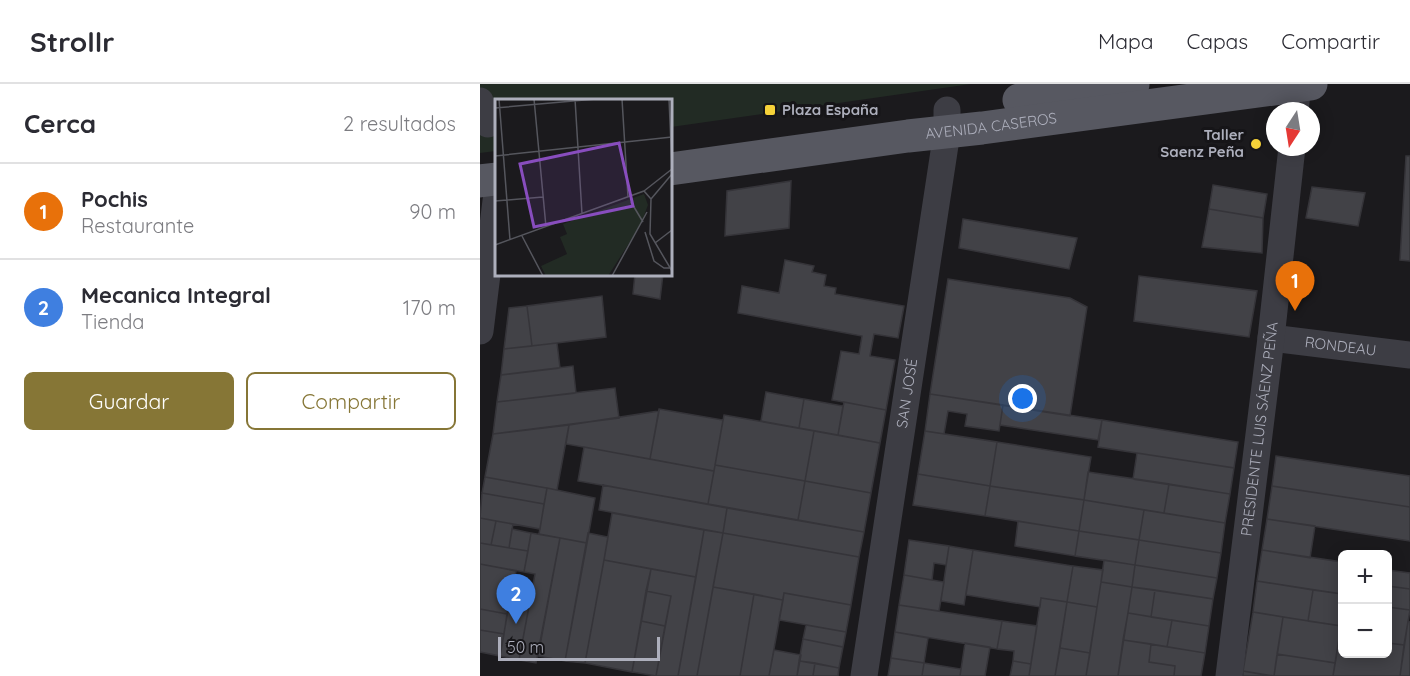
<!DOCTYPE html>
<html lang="es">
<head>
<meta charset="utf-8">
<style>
  body { margin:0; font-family:Quicksand,sans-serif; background:#f2f2f3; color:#2b2b33 }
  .controls { position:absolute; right:18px; bottom:18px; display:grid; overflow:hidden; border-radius:9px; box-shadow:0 3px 15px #0003 }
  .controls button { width:54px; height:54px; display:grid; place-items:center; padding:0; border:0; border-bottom:2px solid #e1e1e2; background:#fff; color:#2b2b33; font:30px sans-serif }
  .compass { position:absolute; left:786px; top:18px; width:54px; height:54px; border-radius:50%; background:#fff; box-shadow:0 3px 15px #0003; rotate:192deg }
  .scale { position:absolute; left:18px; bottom:15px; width:162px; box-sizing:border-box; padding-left:6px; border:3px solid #adafbc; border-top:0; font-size:16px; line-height:21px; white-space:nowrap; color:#adafbc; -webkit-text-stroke:4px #161518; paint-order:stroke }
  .you { position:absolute; left:543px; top:315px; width:21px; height:21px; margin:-15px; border:4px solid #fff; border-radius:50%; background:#1a73e8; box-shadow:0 0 0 9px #1a73e833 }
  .badge { display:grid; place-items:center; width:39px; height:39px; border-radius:50%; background:#867636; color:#fff; font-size:20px; font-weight:700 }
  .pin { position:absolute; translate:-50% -50px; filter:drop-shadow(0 2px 3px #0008) }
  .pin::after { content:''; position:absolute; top:32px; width:21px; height:18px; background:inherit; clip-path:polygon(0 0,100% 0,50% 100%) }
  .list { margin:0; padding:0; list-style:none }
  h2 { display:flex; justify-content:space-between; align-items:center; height:78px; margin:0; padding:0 24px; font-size:26px }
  h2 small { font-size:20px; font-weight:400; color:#7c7c81 }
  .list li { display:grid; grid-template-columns:39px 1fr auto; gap:18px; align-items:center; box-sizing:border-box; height:96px; padding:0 24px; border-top:2px solid #e1e1e2 }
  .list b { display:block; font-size:22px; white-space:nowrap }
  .list p { margin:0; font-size:20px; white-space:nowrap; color:#7c7c81 }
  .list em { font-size:20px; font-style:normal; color:#7c7c81 }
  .actions { display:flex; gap:12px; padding:18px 24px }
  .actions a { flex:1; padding:14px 0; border:2px solid #867636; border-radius:9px; text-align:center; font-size:21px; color:#867636 }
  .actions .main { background:#867636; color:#fff }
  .map { position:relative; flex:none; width:930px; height:592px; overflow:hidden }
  header { display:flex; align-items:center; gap:36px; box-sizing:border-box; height:84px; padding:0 30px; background:#fff; border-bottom:2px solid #e1e1e2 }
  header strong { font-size:28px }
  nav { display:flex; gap:33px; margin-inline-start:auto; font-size:21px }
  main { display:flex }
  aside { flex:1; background:#fff }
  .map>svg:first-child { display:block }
  .green { fill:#222b24 }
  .building { fill:#424247; stroke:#353439; stroke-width:1.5 }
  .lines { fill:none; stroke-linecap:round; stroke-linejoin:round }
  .minor { stroke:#3d3d44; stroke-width:27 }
  .major { stroke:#575861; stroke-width:33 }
  .poi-dot { fill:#f6d239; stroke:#161518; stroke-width:2 }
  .labels { text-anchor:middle; stroke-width:6; stroke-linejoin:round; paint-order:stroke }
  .poi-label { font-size:15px; font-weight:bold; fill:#adafbc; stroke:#161518; text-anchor:start }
  .street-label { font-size:15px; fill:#adafbc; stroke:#161518 }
  .inset-road { fill:none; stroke:#55565d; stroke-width:1.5 }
  .view { fill:#884dbe; fill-opacity:0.15; stroke:#884dbe; stroke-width:3 }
  .inset-edge { fill:none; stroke:#adafbc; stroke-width:3 }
</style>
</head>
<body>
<header>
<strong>Strollr</strong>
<nav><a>Mapa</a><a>Capas</a><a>Compartir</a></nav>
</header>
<main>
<aside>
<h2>Cerca<small>2 resultados</small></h2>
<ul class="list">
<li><span class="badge" style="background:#e8710a">1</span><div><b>Pochis</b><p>Restaurante</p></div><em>90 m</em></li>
<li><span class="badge" style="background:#3f7fe0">2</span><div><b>Mecanica Integral</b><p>Tienda</p></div><em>170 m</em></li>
</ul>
<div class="actions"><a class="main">Guardar</a><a>Compartir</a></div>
</aside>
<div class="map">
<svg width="930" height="592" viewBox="0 0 930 592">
  <rect width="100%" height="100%" fill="#1b1a1d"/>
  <path class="green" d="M 0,0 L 491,0 L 191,43 L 190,16 L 16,16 L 16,67 L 0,69 Z"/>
  <path class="building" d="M 926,72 L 930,72 L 930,177 L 920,176 Z
    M 311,97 L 309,144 L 245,152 L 247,107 Z
    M 733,101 L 787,110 L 783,134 L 729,125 Z
    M 832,103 L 885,109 L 878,142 L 826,134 Z
    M 729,125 L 783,134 L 782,169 L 722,163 Z
    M 483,135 L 597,154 L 589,185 L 479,164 Z
    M 305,176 L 334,182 L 332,188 L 346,191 L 344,202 L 356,204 L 355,210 L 424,222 L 418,254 L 394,250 L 390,272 L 415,276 L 406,326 L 352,316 L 361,267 L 379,270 L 382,252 L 258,229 L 262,202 L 299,209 Z
    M 155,190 L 183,190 L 180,215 L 153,210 Z
    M 659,192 L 777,207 L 769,253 L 654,237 Z
    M 468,195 L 590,214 L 607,223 L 590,332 L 450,310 Z
    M 122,212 L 126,253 L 52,262 L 47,222 Z
    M 47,222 L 52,262 L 24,265 L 29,224 Z
    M 77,259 L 80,284 L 21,291 L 24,265 Z
    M 93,282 L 96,309 L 17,318 L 21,291 Z
    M 135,304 L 139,334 L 13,350 L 17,318 Z
    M 286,308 L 324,315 L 319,344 L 281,337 Z
    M 450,310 L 523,321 L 519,347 L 485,342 L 487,330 L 468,327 L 464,350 L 445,347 Z
    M 324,315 L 363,322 L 358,351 L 319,344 Z
    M 364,318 L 406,326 L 400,359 L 358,351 Z
    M 523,321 L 622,336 L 618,356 L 520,341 Z
    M 179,325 L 243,336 L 234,387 L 170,375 Z
    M 179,327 L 170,375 L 86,360 L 89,341 Z
    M 244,331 L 334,347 L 325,397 L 235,381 Z
    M 622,336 L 758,358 L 754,384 L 618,363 Z
    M 89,341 L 77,406 L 5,393 L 13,350 Z
    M 334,347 L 400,359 L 391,409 L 325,397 Z
    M 445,347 L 517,358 L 510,402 L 438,390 Z
    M 517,358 L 611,373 L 604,416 L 510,402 Z
    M 104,363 L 234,387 L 228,420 L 98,397 Z
    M 657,369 L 754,384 L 750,410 L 653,395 Z
    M 796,372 L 930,392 L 930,423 L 792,402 Z
    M 235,381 L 325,397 L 318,436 L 228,420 Z
    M 608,388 L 689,400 L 684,429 L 604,416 Z
    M 438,390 L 510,402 L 505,432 L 433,421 Z
    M 5,393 L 67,404 L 64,420 L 2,409 Z
    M 325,397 L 391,409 L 384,448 L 318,436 Z
    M 689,400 L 750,410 L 745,439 L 684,429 Z
    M 123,401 L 247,424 L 243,449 L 119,426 Z
    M 510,402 L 604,416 L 599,447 L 505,432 Z
    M 792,402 L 930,423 L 930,457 L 787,435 Z
    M 67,404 L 115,414 L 107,459 L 59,450 Z
    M 2,409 L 64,420 L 60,445 L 0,434 Z
    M 604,416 L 664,426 L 659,456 L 599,447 Z
    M 247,424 L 384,448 L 379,473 L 243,449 Z
    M 664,426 L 745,439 L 741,469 L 659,456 Z
    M 132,429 L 224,446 L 216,493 L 124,476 Z
    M 0,434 L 16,437 L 11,461 L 0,459 Z
    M 787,435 L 835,442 L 830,474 L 782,466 Z
    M 16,437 L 33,440 L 29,464 L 11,461 Z
    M 538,437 L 599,447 L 595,472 L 535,462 Z
    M 32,445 L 51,449 L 48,467 L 29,464 Z
    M 224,446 L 243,449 L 217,592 L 198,592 Z
    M 599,447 L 659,456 L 655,481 L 595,472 Z
    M 51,449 L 80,454 L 56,579 L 39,576 L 55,490 L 44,488 Z
    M 108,449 L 128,453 L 124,476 L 105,579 L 85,577 Z
    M 243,449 L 379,473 L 371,521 L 304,509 L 303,516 L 233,503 Z
    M 80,454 L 107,459 L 85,577 L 58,572 Z
    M 429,456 L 469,462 L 466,481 L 454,479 L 452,496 L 424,491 Z
    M 659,456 L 741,469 L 737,494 L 655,481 Z
    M 0,459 L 48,467 L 44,488 L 0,480 Z
    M 469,462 L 493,466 L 484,521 L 461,517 Z
    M 493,466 L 593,482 L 587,518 L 561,514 L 560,523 L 486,511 Z
    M 782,466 L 862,478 L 862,510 L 777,497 Z
    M 124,476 L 171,485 L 152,588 L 105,579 Z
    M 624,476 L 655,481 L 652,503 L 621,498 Z
    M 0,480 L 36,487 L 27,530 L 0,525 Z
    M 655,481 L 737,494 L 733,515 L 652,503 Z
    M 593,482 L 623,486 L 617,523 L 587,518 Z
    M 171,485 L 216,493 L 198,592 L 176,592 L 191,512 L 166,507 Z
    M 908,486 L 930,489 L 930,505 L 908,502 Z
    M 424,491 L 464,498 L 459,527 L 419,521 Z
    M 777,497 L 833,506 L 828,537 L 773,528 Z
    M 621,498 L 652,503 L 638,592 L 606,592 Z
    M 908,502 L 930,505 L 930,526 L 908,523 Z
    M 233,503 L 274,510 L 260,592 L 217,592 Z
    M 652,503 L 675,506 L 671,533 L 648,529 Z
    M 675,506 L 733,515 L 729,542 L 671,533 Z
    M 833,506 L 862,510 L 861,542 L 828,537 Z
    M 166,507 L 191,512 L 185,542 L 161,537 Z
    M 31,509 L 51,512 L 39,576 L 20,572 Z
    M 304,509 L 371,521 L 366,548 L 299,536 Z
    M 274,510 L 303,516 L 289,592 L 260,592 Z
    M 561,514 L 587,518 L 575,592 L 549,592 Z
    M 587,518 L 617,523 L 610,569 L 580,564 Z
    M 419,521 L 522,537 L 517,565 L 415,548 Z
    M 908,523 L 930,526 L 924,561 L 908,559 Z
    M 0,525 L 27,530 L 24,550 L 0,546 Z
    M 773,528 L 803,533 L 794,592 L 763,587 Z
    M 648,529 L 692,536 L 687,563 L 643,556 Z
    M 803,533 L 861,542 L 855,579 L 797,570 Z
    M 692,536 L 729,542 L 725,569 L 687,563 Z
    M 161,537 L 185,542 L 176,592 L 152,588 Z
    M 522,537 L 557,542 L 551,580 L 533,577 L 534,567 L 517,565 Z
    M 928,537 L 930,538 L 930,592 L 920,592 Z
    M 326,541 L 366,548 L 363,563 L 323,555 Z
    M 0,546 L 24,550 L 20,572 L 0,568 Z
    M 415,548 L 448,554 L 444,579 L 411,574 Z
    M 860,551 L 862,552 L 862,570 L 908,570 L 908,559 L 924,561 L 920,592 L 853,592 Z
    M 323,555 L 363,563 L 359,584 L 319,577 Z
    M 643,556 L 671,560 L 669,578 L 695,582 L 694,592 L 638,592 Z
    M 485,559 L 510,563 L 505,592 L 480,592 Z
    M 671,560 L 725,569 L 721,592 L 694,592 L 695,582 L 669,578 Z
    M 580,564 L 610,569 L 606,592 L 575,592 Z
    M 294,566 L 321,571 L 317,592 L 289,592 Z
    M 797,570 L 855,579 L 853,592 L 794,592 Z
    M 411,574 L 444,579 L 442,592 L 408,592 Z
    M 319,577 L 335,579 L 333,592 L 317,592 Z
    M 533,577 L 551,580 L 549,592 L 530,592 Z
    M 335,579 L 359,584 L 358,592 L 333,592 Z
    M 444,579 L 481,585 L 480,592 L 442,592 Z
    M 763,587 L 791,592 L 763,592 Z"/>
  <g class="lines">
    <g class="minor">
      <path d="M 0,17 L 8,40"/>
      <path d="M 815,27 L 818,0"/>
      <path d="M 0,247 L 16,117"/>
      <path id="s1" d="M 791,254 L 930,271"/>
      <path id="s2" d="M 384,592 L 467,48 L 467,26"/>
      <path id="s3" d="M 749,592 L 791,254 L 812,63"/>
    </g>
    <g class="major">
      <path d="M 539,16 L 653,0"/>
      <path id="s4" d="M 190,85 L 428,52 L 502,44 L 831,0"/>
      <path d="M 0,97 L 16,95"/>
    </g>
  </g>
  <g class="poi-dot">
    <rect x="284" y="20" width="12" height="12" rx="3"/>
    <circle cx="776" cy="60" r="6"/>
  </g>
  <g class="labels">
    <g class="poi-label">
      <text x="302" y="31">Plaza España</text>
      <text x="764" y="56" text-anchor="end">Taller<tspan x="764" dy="17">Saenz Peña</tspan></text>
    </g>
    <g class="street-label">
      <text dy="5" stroke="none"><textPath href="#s4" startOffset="324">AVENIDA CASEROS</textPath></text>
      <text dy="5" stroke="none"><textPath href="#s1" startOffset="70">RONDEAU</textPath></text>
      <text dy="5" stroke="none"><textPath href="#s2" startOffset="286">SAN JOSÉ</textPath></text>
      <text dy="5" stroke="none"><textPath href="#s3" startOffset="249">PRESIDENTE LUIS SÁENZ PEÑA</textPath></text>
    </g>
  </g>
  <g transform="translate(15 15)">
    <rect width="177" height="177" fill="#1b1a1d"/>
    <path d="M 149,95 L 153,106 L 145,127 L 113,177 L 51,177 L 46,167 L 72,155 L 65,138 L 72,135 L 68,125 Z" fill="#222b24"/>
    <path class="inset-road" d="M 4,0 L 15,141M 39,0 L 51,128M 80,0 L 87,115M 127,0 L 133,98M 174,0 L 177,69M 0,9 L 101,0M 0,57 L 177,38M 149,92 L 177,70M 156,100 L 177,75M 0,102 L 48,98M 136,103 L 148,123M 150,133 L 159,162 L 169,169 L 175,169M 27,137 L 48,177M 160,144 L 177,131M 0,146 L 149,92 L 156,100 L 155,135 L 177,172M 117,177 L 152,113"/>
    <path class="view" d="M 124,44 L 138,107 L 39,128 L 25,65 Z"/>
    <rect width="177" height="177" class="inset-edge"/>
  </g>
</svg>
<div class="controls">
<button>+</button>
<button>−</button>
</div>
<svg class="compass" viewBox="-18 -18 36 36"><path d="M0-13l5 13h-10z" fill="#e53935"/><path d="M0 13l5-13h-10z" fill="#7c7c81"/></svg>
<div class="scale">50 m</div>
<div class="you"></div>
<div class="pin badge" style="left:815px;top:227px;background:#e8710a">1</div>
<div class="pin badge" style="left:36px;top:540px;background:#3f7fe0">2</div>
</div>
</main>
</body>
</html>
